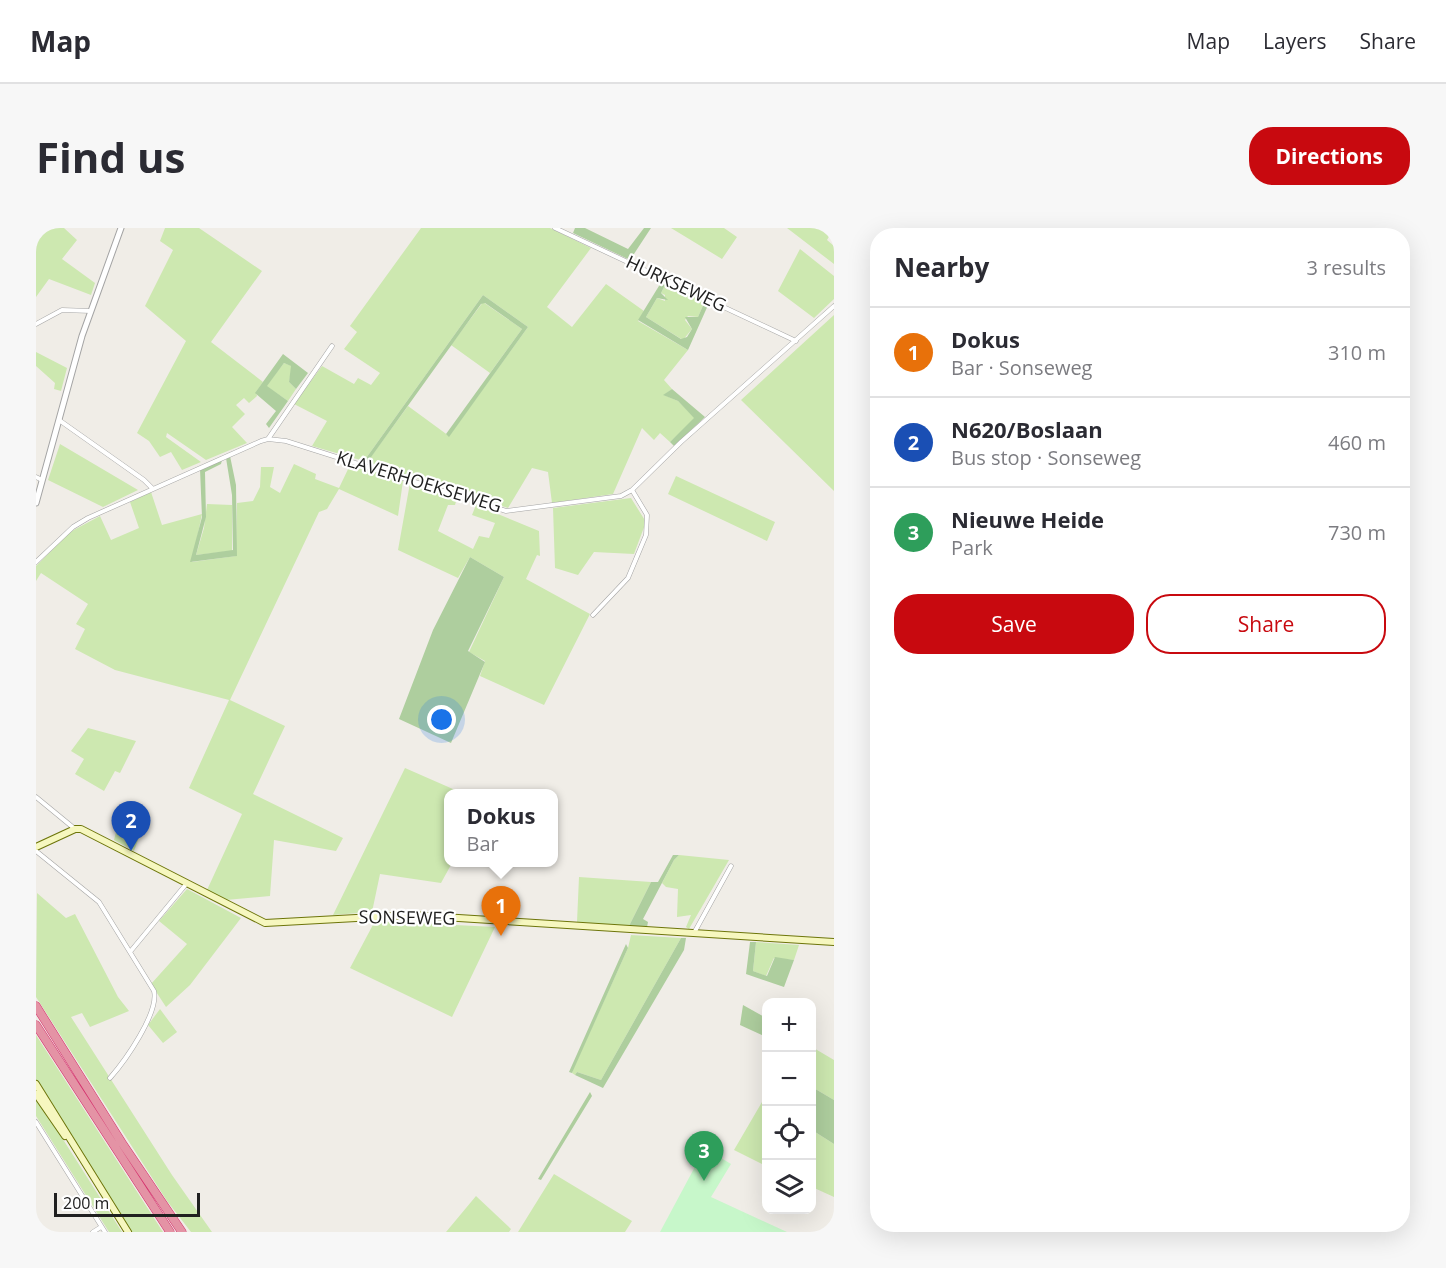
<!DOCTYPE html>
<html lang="en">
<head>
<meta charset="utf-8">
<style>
  body { margin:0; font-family:"Open Sans",sans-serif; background:#f7f7f7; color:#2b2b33 }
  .controls { position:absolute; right:18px; bottom:18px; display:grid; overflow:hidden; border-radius:12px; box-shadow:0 6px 24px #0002 }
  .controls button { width:54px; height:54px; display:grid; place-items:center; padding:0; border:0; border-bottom:2px solid #e1e1e2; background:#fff; color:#2b2b33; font:30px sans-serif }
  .scale { position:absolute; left:18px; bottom:15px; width:146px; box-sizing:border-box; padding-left:6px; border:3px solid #202020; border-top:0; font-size:16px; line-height:21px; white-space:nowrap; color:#202020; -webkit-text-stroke:4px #fff; paint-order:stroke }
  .you { position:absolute; left:406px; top:492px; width:21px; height:21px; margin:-15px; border:4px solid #fff; border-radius:50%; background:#1a73e8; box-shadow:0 0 0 9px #1a73e833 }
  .badge { display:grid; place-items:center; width:39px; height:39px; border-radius:50%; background:#c8090f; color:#fff; font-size:20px; font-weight:700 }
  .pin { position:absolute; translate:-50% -50px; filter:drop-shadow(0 2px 3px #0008) }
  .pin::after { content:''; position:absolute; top:32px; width:21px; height:18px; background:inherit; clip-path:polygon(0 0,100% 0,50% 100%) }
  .popup { position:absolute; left:408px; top:561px; width:114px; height:78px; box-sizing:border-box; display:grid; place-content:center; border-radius:12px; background:#fff; filter:drop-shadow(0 2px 4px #0005); font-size:20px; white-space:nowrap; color:#7c7c81 }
  .popup b { font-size:22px; color:#2b2b33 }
  .popup::after { content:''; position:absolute; left:50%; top:100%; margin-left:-12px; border:12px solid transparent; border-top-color:#fff }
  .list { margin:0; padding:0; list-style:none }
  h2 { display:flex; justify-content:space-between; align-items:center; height:78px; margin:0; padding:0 24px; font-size:26px }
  h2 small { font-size:20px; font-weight:400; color:#7c7c81 }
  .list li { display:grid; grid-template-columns:39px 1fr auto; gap:18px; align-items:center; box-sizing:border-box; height:90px; padding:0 24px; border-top:2px solid #e1e1e2 }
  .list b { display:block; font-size:22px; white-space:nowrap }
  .list p { margin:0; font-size:20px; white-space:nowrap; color:#7c7c81 }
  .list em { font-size:20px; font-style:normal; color:#7c7c81 }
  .actions { display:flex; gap:12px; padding:18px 24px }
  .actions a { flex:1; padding:14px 0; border:2px solid #c8090f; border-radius:24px; text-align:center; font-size:21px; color:#c8090f }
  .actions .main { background:#c8090f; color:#fff }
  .icon { flex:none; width:33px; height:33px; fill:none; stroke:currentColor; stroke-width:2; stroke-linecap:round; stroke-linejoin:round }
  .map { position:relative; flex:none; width:798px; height:1004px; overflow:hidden; border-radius:24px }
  header { display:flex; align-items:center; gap:36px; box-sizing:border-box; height:84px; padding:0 30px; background:#fff; border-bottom:2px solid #e1e1e2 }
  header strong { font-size:28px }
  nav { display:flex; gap:33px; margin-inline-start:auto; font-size:21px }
  .intro { display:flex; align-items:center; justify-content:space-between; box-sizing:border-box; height:144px; padding:0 36px }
  h1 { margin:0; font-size:42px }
  .button { padding:15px 27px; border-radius:24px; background:#c8090f; color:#fff; font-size:21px; font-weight:700 }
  main { display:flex; gap:36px; padding:0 36px }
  aside { flex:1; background:#fff; border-radius:24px; box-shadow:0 6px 24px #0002 }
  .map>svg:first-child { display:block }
  .grass { fill:#cde8b0 }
  .forest { fill:#aece9e }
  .park { fill:#c7f7ca }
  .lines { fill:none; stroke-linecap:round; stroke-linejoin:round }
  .minor-casing { stroke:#a4a4a4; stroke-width:5 }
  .tertiary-casing { stroke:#a4a4a4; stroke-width:7 }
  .secondary-casing { stroke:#6d750a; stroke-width:8 }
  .motorway-casing { stroke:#d42f6c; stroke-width:9 }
  .minor { stroke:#fff; stroke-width:4 }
  .tertiary { stroke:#fff; stroke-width:5 }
  .secondary { stroke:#f6f7bf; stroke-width:6 }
  .motorway { stroke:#e493a5; stroke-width:8 }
  .labels { text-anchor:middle; stroke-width:4.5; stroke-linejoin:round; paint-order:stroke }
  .street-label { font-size:18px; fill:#202020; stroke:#fff }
</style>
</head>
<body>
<header>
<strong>Map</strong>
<nav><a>Map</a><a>Layers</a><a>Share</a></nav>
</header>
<div class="intro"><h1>Find us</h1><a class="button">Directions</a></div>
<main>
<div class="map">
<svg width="798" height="1004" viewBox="0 0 798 1004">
  <rect width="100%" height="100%" fill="#f0ede7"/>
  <path class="grass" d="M 0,0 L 28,0 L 41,12 L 26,31 L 59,55 L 55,67 L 13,51 L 0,69 Z
    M 129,0 L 163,0 L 226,43 L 175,114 L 227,154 L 220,164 L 221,168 L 213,175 L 208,170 L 200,177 L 209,186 L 196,199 L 211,215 L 170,232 L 131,205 L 130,209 L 165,234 L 146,242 L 135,224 L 124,229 L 113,213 L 101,205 L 150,113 L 109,78 L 137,22 L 124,13 Z
    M 385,0 L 514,0 L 555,20 L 511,79 L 536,99 L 570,56 L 608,83 L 602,93 L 652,122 L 628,152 L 636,161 L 628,167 L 642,173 L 658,189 L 658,192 L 634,214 L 624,205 L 618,212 L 606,200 L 577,266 L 516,275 L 512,244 L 496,240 L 472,280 L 331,234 L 372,178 L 413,208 L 492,99 L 447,67 L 328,233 L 276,218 L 291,193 L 258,176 L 286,138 L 318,156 L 322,150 L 335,157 L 344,145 L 308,121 L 321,104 L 314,98 Z
    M 635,0 L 688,0 L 701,9 L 686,31 Z
    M 751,0 L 798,0 L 791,12 L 798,18 L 798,36 Z
    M 764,21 L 798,48 L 798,71 L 778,90 L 742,63 Z
    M 630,55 L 669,73 L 662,89 L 652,88 L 649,92 L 656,101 L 647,112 L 610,89 L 621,70 L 629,73 L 629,67 L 625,65 Z
    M 447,74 L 486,101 L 454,145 L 415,117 Z
    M 798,87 L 798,263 L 705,172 Z
    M 0,124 L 31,140 L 25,163 L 18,161 L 19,155 L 0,138 Z
    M 248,135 L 256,138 L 253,154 L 260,161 L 252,173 L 230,158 Z
    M 24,216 L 102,262 L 67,279 L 12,252 Z
    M 315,235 L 367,253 L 362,288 L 303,261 L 291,281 L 283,284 L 194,472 L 249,498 L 217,566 L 307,610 L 300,623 L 238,612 L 234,668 L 190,672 L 171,662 L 206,586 L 153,560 L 193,472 L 79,442 L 39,421 L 49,401 L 40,396 L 52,376 L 5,345 L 0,353 L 0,338 L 34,304 L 64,288 L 75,312 L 103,300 L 94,274 L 115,264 L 126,297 L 166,286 L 156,334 L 200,328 L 201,275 L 217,273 L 224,259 L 225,239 L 238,239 L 234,259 L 244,265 L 258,236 L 280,246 L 279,251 L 303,260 Z
    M 640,248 L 739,294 L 731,313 L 632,266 Z
    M 374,255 L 421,270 L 419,277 L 412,277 L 402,303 L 437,321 L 443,308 L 453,310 L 459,295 L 436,287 L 440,277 L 503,303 L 504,328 L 501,327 L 490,351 L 554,386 L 508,477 L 444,448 L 449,433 L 433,424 L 468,349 L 434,329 L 422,350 L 362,322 Z
    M 595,270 L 610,294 L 598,326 L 558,324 L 542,347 L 519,340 L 517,280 Z
    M 171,276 L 196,277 L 196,323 L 160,327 L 168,300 Z
    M 52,500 L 100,513 L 84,545 L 79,543 L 68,563 L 39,546 L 48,531 L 35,523 Z
    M 369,540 L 426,565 L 412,566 L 412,634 L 416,635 L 405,655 L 344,646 L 336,684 L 297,687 Z
    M 83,592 L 108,596 L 98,623 L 78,612 Z
    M 643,627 L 693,632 L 653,701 L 650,699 L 655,687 L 641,689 L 642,661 L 630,659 L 626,655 L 638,632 Z
    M 543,649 L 615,654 L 593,698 L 541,694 Z
    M 151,661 L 205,690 L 154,757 L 130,779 L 115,756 L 151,716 L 123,693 Z
    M 1,665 L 30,690 L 39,686 L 82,769 L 93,783 L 54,799 L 46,785 L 35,789 L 136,947 L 176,1004 L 155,1004 L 131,973 L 0,769 Z
    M 339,693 L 459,699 L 416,789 L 314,740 Z
    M 595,707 L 645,710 L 565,852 L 541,844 L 539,847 L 536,845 L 538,839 L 592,720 Z
    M 720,714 L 763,717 L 758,732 L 738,730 L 730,748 L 717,743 Z
    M 124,781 L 141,804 L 127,815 L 112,797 Z
    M 0,807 L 127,1004 L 94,1004 L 0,855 Z
    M 776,819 L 798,832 L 798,872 L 776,859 Z
    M 0,869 L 86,1004 L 73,1004 L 0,888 Z
    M 726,874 L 730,876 L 730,938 L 698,922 Z
    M 776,902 L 798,916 L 798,969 L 776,959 Z
    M 518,946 L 596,993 L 589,1004 L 482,1004 Z
    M 440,968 L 475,1001 L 473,1004 L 410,1004 Z"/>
  <path class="forest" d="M 539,0 L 549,0 L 592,21 L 608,0 L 615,0 L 594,32 L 537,5 Z
    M 626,53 L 630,55 L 625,65 L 632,72 L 621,70 L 610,89 L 645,111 L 651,109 L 656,101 L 649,89 L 662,89 L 669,73 L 673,75 L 652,122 L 602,92 Z
    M 447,67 L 492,99 L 413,209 L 410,206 L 486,101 L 449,75 L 445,76 L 333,232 L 328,233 Z
    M 247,126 L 272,145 L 260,161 L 253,154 L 255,138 L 248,135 L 231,158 L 252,173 L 233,200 L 230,196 L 240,183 L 219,165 Z
    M 636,161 L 669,189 L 638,218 L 634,214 L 658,190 L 642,173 L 627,167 Z
    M 194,228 L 200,257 L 201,328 L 154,334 L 166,289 L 164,241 L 186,232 L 185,236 L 169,244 L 170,289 L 160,327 L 197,322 L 196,267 L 190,230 Z
    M 434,329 L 468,349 L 432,423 L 449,434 L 415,515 L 363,491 L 397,402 Z
    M 637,627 L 643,627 L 638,632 L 607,691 L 612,694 L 611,699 L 593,698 L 615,654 L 622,654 Z
    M 645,710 L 650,710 L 648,722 L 567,860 L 539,847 L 541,844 L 565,852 Z
    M 714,714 L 720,714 L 717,743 L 731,748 L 739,729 L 758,732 L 748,759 L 710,746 Z
    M 590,716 L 592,720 L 536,845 L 533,844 Z
    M 707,777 L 730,790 L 730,809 L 704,797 Z
    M 776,859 L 798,872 L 798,916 L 776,902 Z
    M 554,864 L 556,868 L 505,952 L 502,951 Z"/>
  <path class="park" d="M 669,920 L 695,936 L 675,969 L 751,1004 L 624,1004 Z"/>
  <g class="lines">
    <defs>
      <path id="minor" d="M 519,0 L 760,113
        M 0,96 L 26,82 L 55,83
        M 23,192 L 108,252 L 116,260
        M 232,211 L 296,118
        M 0,249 L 6,252
        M 0,334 L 37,299 L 52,290 L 225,213 L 232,211 L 250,213 L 470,283 L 585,268 L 596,262 L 645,214 L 798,78
        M 557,387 L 592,350 L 610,307 L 611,287 L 596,262
        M 0,569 L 39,601
        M 0,623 L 63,674 L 118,763 C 123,785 89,833 74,850
        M 658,705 L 695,638
        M 94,724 L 151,655
        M 0,894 L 69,1004
        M 0,999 L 4,1004
        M 57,1004 L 65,999"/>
      <path id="tertiary" d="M 0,275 L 46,108 L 85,0"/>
      <path id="secondary" d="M 0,619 L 39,601 L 45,601 L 229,695 L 375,687 L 798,714
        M 0,856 L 92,1004
        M 0,866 L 29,908"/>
      <path id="motorway" d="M 0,778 L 86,915 L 146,1004
        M 0,797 L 134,1004"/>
    </defs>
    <use href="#minor" class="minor-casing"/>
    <use href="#tertiary" class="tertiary-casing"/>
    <use href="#secondary" class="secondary-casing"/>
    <use href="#motorway" class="motorway-casing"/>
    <use href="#minor" class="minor"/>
    <use href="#tertiary" class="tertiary"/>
    <use href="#secondary" class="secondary"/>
    <use href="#motorway" class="motorway"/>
  </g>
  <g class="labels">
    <g class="street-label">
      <text transform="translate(640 56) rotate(25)" y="6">HURKSEWEG</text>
      <text transform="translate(383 254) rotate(17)" y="6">KLAVERHOEKSEWEG</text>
      <text transform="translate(371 690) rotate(1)" y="6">SONSEWEG</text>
    </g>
  </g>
</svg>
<div class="controls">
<button>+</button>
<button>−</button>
<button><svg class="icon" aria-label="locate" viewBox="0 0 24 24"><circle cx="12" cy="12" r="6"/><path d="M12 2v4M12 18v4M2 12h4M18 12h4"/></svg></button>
<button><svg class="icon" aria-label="layers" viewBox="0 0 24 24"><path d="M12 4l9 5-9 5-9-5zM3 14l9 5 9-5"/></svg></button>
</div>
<div class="scale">200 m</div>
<div class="you"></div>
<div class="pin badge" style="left:465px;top:708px;background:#e8710a">1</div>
<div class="popup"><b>Dokus</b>Bar</div>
<div class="pin badge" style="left:95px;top:623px;background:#1a4fb4">2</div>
<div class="pin badge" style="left:668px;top:953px;background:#2e9e5b">3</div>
</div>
<aside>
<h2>Nearby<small>3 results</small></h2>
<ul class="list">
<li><span class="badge" style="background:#e8710a">1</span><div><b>Dokus</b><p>Bar · Sonseweg</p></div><em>310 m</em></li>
<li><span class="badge" style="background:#1a4fb4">2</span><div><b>N620/Boslaan</b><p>Bus stop · Sonseweg</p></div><em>460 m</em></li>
<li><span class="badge" style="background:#2e9e5b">3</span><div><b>Nieuwe Heide</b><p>Park</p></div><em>730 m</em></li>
</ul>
<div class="actions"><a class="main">Save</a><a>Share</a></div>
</aside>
</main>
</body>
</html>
